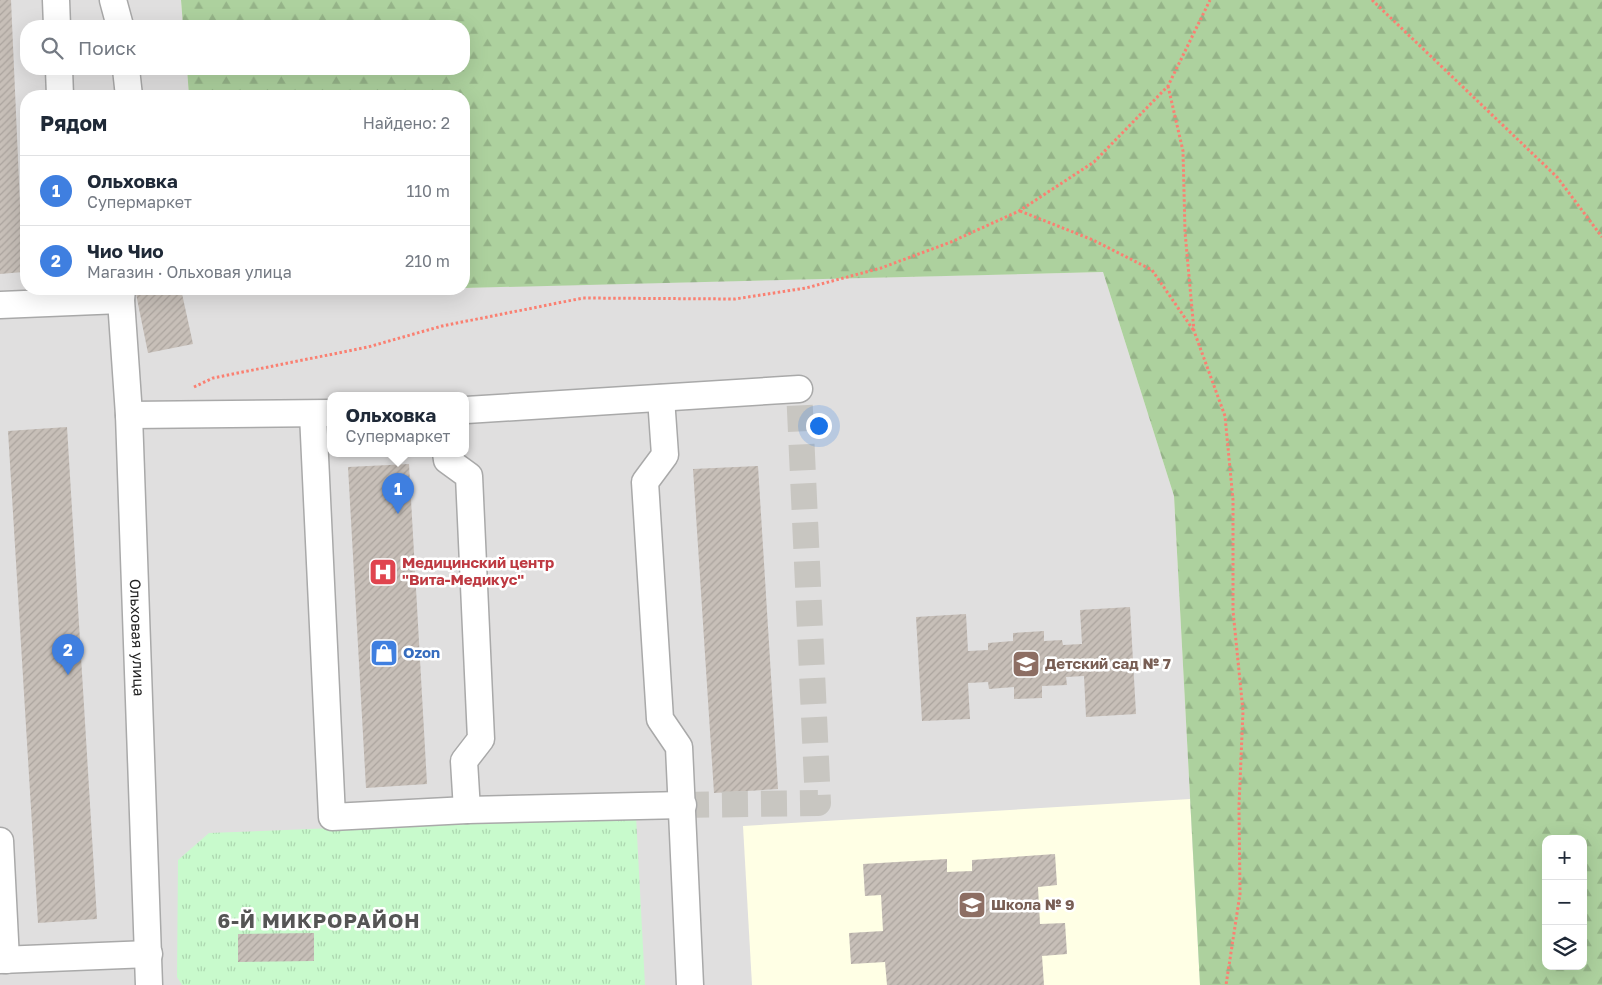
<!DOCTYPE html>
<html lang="ru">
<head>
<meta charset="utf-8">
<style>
  body { margin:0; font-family:"Golos Text",sans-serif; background:#f6f6f7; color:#1f2937 }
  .controls { position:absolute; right:15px; bottom:15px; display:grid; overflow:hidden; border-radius:10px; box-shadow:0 5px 20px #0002 }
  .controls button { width:45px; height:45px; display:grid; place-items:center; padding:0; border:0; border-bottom:1px solid #e0e1e3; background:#fff; color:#1f2937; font:25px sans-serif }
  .you { position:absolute; left:818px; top:425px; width:18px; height:18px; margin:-12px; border:4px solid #fff; border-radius:50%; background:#1a73e8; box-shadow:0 0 0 8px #1a73e833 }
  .badge { display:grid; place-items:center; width:32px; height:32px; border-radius:50%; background:#1a73e8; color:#fff; font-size:16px; font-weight:700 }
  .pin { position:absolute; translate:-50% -41px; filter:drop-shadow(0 1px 2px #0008) }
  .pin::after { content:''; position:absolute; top:26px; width:18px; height:15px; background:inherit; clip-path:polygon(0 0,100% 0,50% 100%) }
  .popup { position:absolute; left:327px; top:392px; width:142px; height:65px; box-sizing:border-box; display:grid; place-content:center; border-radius:10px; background:#fff; filter:drop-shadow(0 1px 4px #0005); font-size:16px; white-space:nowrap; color:#747a83 }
  .popup b { font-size:19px; color:#1f2937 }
  .popup::after { content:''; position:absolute; left:50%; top:100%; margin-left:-10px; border:10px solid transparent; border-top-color:#fff }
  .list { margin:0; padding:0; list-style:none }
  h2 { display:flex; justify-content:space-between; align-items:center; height:65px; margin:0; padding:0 20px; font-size:21px }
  h2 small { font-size:16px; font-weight:400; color:#747a83 }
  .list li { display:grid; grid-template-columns:32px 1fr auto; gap:15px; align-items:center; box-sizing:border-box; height:70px; padding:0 20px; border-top:1px solid #e0e1e3 }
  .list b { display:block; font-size:19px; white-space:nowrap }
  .list p { margin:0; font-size:16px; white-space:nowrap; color:#747a83 }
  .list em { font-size:16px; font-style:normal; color:#747a83 }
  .icon { flex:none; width:28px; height:28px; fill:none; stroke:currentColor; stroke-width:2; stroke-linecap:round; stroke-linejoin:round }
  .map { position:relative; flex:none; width:1602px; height:985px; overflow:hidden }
  .search { position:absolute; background:#fff; box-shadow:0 5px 20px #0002; left:20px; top:20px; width:450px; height:55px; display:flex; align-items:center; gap:12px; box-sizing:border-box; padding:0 18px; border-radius:20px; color:#747a83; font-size:19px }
  .panel { position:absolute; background:#fff; box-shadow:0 5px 20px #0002; left:20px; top:90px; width:450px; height:205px; border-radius:20px }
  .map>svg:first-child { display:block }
  .residential { fill:#e0dfdf; fill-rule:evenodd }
  .education { fill:#ffffe5 }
  .forest { fill:url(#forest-firs); fill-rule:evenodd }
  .park { fill:url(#park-tufts) }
  .building { fill:url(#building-hatch) }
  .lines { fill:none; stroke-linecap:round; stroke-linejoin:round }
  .minor-tunnel { stroke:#c8c6c1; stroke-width:26; stroke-dasharray:26 13; stroke-linecap:butt }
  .minor-casing { stroke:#a9a9a9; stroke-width:29 }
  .path { stroke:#fa8072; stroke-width:3; stroke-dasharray:2.5 2.5; stroke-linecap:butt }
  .minor { stroke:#fff; stroke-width:26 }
  .labels { text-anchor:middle; stroke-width:5; stroke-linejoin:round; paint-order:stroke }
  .health-label { font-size:15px; font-weight:bold; fill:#be3a42; stroke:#fff; text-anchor:start }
  .street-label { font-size:15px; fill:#222; stroke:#fff }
  .shop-label { font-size:15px; font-weight:bold; fill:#366cbe; stroke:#fff; text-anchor:start }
  .education-label { font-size:15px; font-weight:bold; fill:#785e54; stroke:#fff; text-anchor:start }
  .district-label { font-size:20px; font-weight:bold; letter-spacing:1px; fill:#555; stroke:#fff }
</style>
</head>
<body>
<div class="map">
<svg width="1602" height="985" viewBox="0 0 1602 985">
  <defs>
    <pattern id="forest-firs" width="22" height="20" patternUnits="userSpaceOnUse" patternTransform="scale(1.25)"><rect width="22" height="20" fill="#add19e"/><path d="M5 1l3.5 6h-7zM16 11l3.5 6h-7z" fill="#95b388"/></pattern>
    <pattern id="park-tufts" width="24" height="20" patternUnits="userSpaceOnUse" patternTransform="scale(1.25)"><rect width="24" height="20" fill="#c8facc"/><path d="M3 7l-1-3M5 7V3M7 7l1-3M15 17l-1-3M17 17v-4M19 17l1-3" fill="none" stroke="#acd6af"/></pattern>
    <pattern id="building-hatch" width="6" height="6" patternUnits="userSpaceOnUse" patternTransform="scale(1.25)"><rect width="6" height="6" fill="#c7bfb8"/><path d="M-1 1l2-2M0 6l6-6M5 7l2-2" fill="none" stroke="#aba49e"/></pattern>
  </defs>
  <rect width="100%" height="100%" fill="#f2efe9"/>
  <path class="residential" d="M 0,0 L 181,0 L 183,26 L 26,26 L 26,69 L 187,69 L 189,96 L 26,96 L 26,289 L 204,289 L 205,294 L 1103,272 L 1174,496 L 1200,985 L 0,985 ZM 330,395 L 466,395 L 466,453 L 330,453 Z"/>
  <path class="education" d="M 1190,799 L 1200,985 L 752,985 L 743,826 Z"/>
  <path class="forest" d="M 181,0 L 1602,0 L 1602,985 L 1200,985 L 1174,496 L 1103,272 L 464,288 L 464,96 L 189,96 L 187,69 L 464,69 L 464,26 L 183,26 ZM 1546,839 L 1583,839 L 1583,966 L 1546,966 Z
    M 204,289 L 424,289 L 205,294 Z"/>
  <path class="park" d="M 636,816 L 645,985 L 182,985 L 177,977 L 178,860 L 209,833 Z"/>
  <path class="building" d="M 0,0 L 11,0 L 23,272 L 0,274 Z
    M 135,289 L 181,289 L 193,344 L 148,353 Z
    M 67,427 L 97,919 L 38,923 L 8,431 Z
    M 409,464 L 427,784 L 366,788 L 348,467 Z
    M 758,466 L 778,789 L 714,793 L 693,469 Z
    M 1130,607 L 1136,714 L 1086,717 L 1084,676 L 1066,677 L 1067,685 L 1042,686 L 1042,698 L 1014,699 L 1014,687 L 989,689 L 988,682 L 968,683 L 970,719 L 922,721 L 916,617 L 966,614 L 968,651 L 988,650 L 988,643 L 1013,641 L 1013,633 L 1044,631 L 1044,641 L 1062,640 L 1063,645 L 1082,644 L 1080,610 Z
    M 1055,854 L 1057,885 L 1038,887 L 1040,924 L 1065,923 L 1067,954 L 1042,956 L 1044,985 L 887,985 L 885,962 L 851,964 L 849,933 L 883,931 L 881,895 L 865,896 L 863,864 L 947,859 L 947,872 L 972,871 L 972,860 Z
    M 314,933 L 314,961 L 238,962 L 238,934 Z"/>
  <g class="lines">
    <path class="minor-tunnel" d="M 683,805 L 818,803 L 799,389"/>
    <defs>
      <g id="minor">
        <path d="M 56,0 L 57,26"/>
        <path d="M 113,0 L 120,26"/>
        <path d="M 59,69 L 60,96"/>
        <path d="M 126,69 L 129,96"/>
        <path id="s1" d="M 122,289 L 121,300 L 129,415 L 149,985"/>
        <path d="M 0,305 L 121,300"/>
        <path d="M 661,398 L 665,455 L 645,482 L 660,719 L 679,747 L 690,985"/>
        <path d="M 466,410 L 799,389"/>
        <path d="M 313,414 L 332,817 L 467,810"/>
        <path d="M 129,415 L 330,413"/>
        <path d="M 446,453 L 447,460 L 469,476 L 481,739 L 464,761 L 467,810 L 683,805"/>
        <path d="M 0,841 L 6,960"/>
        <path d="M 0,960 L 149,954"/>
      </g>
    </defs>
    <use href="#minor" class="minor-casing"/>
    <path class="path" d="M 1372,0 L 1557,177 L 1602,237
      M 1168,86 L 1183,151 L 1185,232 L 1194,331 L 1225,416 L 1233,500 L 1233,611 L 1243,711 L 1239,806 L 1240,894 L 1226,985
      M 1020,211 L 1093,240 L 1152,270 L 1194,331
      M 194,387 L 213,378 L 368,347 L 442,326 L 583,298 L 735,299 L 806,288 L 881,268 L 951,242 L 1019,211 L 1094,162 L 1168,86 L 1210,0"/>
    <use href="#minor" class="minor"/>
  </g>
  <defs>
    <symbol id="hospital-square" viewBox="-11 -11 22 22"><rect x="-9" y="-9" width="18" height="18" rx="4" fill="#e0444e" stroke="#fff"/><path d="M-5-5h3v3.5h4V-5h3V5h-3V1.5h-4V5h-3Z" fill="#fff"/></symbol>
    <symbol id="shop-square" viewBox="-11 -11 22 22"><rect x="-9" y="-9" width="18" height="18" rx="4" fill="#3f7fe0" stroke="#fff"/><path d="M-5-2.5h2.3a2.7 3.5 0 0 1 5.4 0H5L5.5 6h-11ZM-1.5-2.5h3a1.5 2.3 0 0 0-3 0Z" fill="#fff"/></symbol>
    <symbol id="school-square" viewBox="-11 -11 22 22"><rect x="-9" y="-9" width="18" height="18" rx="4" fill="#8d6e63" stroke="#fff"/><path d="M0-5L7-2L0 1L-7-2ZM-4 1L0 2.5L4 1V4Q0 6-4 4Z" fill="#fff"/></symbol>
  </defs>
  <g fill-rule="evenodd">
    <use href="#hospital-square" x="367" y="556" width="32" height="32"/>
    <use href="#shop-square" x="368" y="637" width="32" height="32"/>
    <use href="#school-square" x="1010" y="648" width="32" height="32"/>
    <use href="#school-square" x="956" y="889" width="32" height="32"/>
  </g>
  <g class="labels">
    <g class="health-label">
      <text x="402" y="568">Медицинский центр<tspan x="402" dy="17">"Вита-Медикус"</tspan></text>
    </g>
    <g class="street-label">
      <text dy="5" stroke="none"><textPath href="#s1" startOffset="349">Ольховая улица</textPath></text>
    </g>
    <g class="shop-label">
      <text x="403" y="658">Ozon</text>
    </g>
    <g class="education-label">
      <text x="1045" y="669">Детский сад № 7</text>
      <text x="991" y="910">Школа № 9</text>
    </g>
    <g class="district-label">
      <text x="319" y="928">6-Й МИКРОРАЙОН</text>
    </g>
  </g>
</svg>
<div class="controls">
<button>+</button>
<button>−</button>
<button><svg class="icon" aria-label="layers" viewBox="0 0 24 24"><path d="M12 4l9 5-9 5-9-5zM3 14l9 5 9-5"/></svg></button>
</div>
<div class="you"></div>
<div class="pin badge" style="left:398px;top:514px;background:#3f7fe0">1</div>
<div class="popup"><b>Ольховка</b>Супермаркет</div>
<div class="pin badge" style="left:68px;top:675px;background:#3f7fe0">2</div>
<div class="search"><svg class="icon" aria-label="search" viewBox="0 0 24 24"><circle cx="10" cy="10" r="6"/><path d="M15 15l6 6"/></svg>Поиск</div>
<section class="panel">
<h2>Рядом<small>Найдено: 2</small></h2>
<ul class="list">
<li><span class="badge" style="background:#3f7fe0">1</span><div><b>Ольховка</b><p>Супермаркет</p></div><em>110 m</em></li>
<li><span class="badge" style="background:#3f7fe0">2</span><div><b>Чио Чио</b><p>Магазин · Ольховая улица</p></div><em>210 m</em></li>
</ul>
</section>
</div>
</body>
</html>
